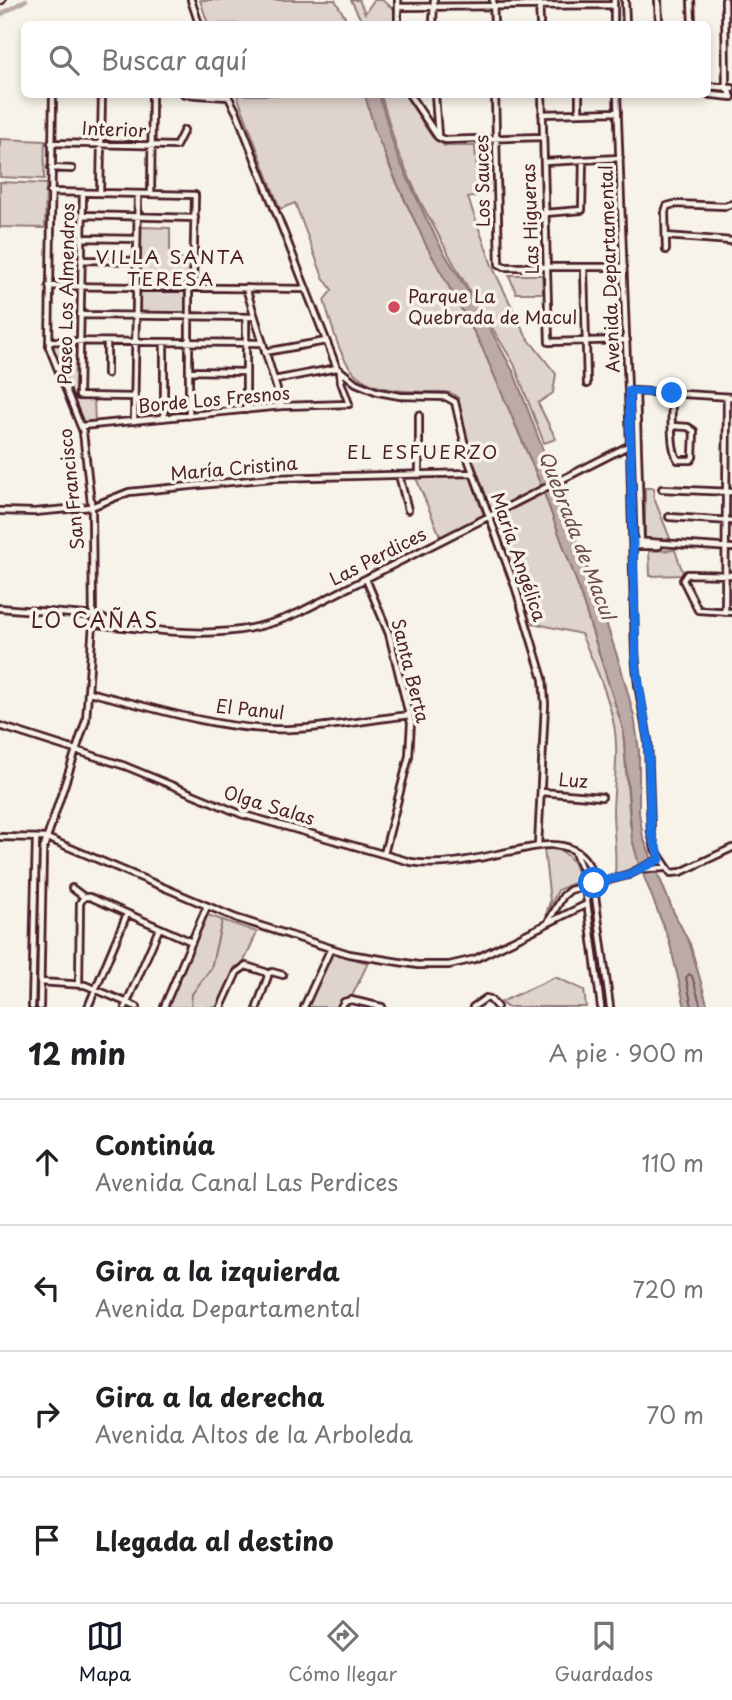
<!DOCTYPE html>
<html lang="es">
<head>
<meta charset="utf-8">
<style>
  body { margin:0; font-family:"Playpen Sans",sans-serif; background:#f2f2f2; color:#202124 }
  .stop { position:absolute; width:21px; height:21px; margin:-16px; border:5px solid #1a73e8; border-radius:50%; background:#fff }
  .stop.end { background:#1a73e8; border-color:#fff; box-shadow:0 2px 7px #0008 }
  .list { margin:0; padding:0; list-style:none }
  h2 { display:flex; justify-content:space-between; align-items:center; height:91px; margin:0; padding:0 28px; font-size:30px }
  h2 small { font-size:23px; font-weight:400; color:#757577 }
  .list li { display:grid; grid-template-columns:46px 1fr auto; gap:21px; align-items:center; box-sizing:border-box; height:126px; padding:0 28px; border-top:2px solid #e0e0e0 }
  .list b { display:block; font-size:26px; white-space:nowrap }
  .list p { margin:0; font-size:23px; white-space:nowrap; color:#757577 }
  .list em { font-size:23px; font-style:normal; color:#757577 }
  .icon { flex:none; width:38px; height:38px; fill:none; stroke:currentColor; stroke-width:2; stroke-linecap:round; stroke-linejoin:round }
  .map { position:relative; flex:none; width:732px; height:1007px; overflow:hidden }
  .search { position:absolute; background:#fff; box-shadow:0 4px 10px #0003; left:21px; right:21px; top:21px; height:77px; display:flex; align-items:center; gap:18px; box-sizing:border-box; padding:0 24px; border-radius:10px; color:#757577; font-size:26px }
  .sheet { height:595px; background:#fff }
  nav { display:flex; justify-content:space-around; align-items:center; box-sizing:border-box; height:98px; border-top:2px solid #e0e0e0; background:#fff; font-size:19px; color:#757577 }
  nav a { display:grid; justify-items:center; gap:4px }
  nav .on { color:#111827 }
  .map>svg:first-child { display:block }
  .green { fill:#ded4cc; stroke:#947a7c; stroke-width:2 }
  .water { fill:#bcaaa7; stroke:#8e7275; stroke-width:2 }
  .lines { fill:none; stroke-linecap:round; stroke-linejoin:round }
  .shore { stroke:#78575d; stroke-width:2 }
  .stream { stroke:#8e7275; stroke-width:2 }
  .canal { stroke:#bcaaa7; stroke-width:4.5 }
  .minor-casing { stroke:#4a1f2b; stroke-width:10 }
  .major-casing { stroke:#4a1f2b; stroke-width:10 }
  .minor { stroke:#f7f3e8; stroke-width:4.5 }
  .major { stroke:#f7f3e8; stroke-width:5 }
  .route { stroke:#1a73e8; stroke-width:9 }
  .poi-dot { fill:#d1495b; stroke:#f7f3e8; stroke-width:2.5 }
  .labels { text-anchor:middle; stroke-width:7; stroke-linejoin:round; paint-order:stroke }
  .street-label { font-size:18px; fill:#4a1f2b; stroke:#f7f3e8 }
  .poi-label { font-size:18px; fill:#4a1f2b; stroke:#f7f3e8; text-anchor:start }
  .neighbourhood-label { font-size:19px; letter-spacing:2px; fill:#4a1f2b; stroke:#f7f3e8 }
  .water-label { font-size:19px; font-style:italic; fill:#6c4950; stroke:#f7f3e8 }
  .quarter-label { font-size:21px; letter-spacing:2px; fill:#4a1f2b; stroke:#f7f3e8 }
</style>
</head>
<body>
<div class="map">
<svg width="732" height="1007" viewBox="0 0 732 1007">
  <rect width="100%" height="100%" fill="#f7f3e8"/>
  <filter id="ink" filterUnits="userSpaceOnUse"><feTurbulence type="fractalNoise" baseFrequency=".0143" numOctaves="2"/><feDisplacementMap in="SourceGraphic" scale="14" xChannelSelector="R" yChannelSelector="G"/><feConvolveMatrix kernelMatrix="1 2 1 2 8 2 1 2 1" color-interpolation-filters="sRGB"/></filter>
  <g filter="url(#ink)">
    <path class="green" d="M 200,0 L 335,0 L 349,24 L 208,24 Z
      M 351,0 L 359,0 L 365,13 L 374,0 L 382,0 L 395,10 L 395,24 L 363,24 Z
      M 237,95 L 365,95 L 387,161 L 407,205 L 481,345 L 495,376 L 541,485 L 576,580 L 623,729 L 630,824 L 639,864 L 630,869 L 615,874 C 617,852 613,832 613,810 C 614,782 619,753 614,725 C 608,693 594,663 581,634 L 533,623 L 530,625 L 471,454 L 458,398 C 450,390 438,392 427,392 C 347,391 345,370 324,300 L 332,290 L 323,277 L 295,203 L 280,209 Z
      M 381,95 L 405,95 L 432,137 L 445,146 L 475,146 L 477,171 L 492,169 L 493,191 L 468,198 L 493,268 L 526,336 L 556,374 L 553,393 L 538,403 L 556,439 L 544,443 L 514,364 L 459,273 L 420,201 L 397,150 Z
      M 0,139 L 45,141 L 44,179 L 0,177 Z
      M 0,182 L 46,184 L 45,228 L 0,227 Z
      M 141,227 L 170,228 L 170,259 L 190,259 L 190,281 L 186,282 L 186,314 L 139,313 Z
      M 509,275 L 542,275 L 543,293 L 516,293 Z
      M 53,344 L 76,345 L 78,397 L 94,398 L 95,423 L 84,424 L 54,354 Z
      M 470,476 L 484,516 L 441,538 L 416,478 Z
      M 645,488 L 654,488 L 654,498 L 671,541 L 645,541 Z
      M 675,550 L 683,573 L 681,575 L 650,576 L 649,551 Z
      M 544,849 C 565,847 577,860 578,881 L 558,890 L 546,915 L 550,901 Z
      M 205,914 L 257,932 L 243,964 L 235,967 L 218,1007 L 167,1007 Z
      M 332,953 L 368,963 L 352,996 L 342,1000 L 339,1007 L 307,1007 Z
      M 555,977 L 584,990 L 586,1007 L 506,1007 L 501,1002 Z"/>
    <path class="water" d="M 365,95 L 379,95 L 396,153 L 427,220 L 442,249 L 486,321 L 514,373 L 594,586 L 621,668 L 634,716 L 639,751 L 639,813 L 643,837 L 673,911 L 690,944 L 708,1007 L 685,1007 L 669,940 L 639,864 L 632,839 L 623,729 L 576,580 L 541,485 L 504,398 L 481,345 L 426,245 L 397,183 L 375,131 Z"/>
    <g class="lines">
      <path class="shore" d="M 692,1007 L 686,978 L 689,974 L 692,976 L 701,1007"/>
      <path class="stream" d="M 191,1007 L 192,994 L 211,968 L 222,921"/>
      <path class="canal" d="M 0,15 L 26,0"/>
      <defs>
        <path id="minor" d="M 191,0 L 199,24
          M 493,0 L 494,24
          M 539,0 L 540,24
          M 614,0 L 614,24
          M 625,0 L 626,24
          M 658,0 L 659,24
          M 691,0 L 692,24
          M 725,0 L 726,87 L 732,97
          M 398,7 L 614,5
          M 398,24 L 398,0
          M 433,24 L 434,0
          M 708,86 L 732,88
          M 184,94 L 228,97
          M 227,94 L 237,113 L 337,368 L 356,383 L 378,392 L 400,396 L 446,397 L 455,402 L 468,459 L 516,589 L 543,679 L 545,704 L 538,846
          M 409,94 L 438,137
          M 435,94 L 438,136
          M 495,94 L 499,264 L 505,267 L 624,267
          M 542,94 L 549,342 L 627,340
          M 579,94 L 579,113
          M 617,94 L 630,445 L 635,654 L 638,685 L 648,741 L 651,832 L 655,849 L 671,873 L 681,872 L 732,848
          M 703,94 L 732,97
          M 542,114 L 618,112
          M 438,137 L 445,140 L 543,137
          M 51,143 L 176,146 L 184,130
          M 544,162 L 620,158
          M 51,168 L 72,169
          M 50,192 L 195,195 L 193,287
          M 83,193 L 79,396 L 135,397
          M 100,193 L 102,94
          M 151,194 L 152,94
          M 545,213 L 582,210 L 583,160
          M 82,215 L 195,218
          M 665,236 L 732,241
          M 82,238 L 137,239
          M 666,250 L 665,212 L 667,206 L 675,204 L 725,206 L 732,204
          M 81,260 L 137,261
          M 584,268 L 587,384
          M 49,286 L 306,289
          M 246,288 L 282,406
          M 80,315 L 255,317
          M 246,317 L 246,410
          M 49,341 L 263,343
          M 265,352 L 326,341
          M 189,371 L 246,372
          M 107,374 L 107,342
          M 274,380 L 337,368
          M 635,391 L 732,397
          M 636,391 L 641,546
          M 672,393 C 672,409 669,449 678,460 L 691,460 L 693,457 L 694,431 L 688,427 L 673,426
          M 189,416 L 189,287
          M 164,418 L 164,342
          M 134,421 L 138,194
          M 82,426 L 282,406 L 349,404 L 341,382 L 340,372
          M 419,474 L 419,415
          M 399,475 L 408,510
          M 662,489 L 732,492
          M 0,511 L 34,512 L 91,507 L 129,492 L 272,478 L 473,473
          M 669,517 L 732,521
          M 633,541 L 732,548
          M 633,546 L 659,546
          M 732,575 L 687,574 L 683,580 L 698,610 L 732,612
          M 366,579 L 389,634 L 411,723 L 409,756 L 384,854
          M 0,608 L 97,616 L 116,624
          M 725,612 L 727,397
          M 93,624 C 166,630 230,645 300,612 L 630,445
          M 89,692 C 147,706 207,726 267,729 C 314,731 363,720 410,715
          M 0,726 L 125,766 L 241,814 L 411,862 C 446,868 484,856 518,850 C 533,847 547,843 562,846 C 577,849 587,858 592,873 L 610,1007
          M 541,792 L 602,797
          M 0,837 L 47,838 L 236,918 L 349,954 L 418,965 L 449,965 L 475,959 L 587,904
          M 575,853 L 583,872 L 601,1007
          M 646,869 L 665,868
          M 72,888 L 84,897
          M 548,922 L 563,896 L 570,890 L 628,875 L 660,859
          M 267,974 L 272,972 L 283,975
          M 40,982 L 85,985 L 137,1007
          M 79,984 L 80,903 L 84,897 L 90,897 L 192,942
          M 32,1007 L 36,839
          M 40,1007 L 43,850 L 86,720 L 93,624 L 92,512 L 83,432 L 49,347 L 53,94
          M 88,1007 L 127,914
          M 125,1007 L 159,929
          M 164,1007 L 207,906
          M 221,1007 L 237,972 L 246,966 L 265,972 L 268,976 L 257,1007
          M 304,1007 L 331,948
          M 341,1007 L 344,1002 L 351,1000 L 382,1007
          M 473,1007 L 486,998 L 490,999 L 497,1007"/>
        <path id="major" d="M 0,1 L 2,0"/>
      </defs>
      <use href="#minor" class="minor-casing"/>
      <use href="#major" class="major-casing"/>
      <use href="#minor" class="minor"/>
      <use href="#major" class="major"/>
    </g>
  </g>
  <g class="lines" filter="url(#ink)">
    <path class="route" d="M 594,883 L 628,875 L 660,859 L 651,832 L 648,741 L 636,665 L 629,391 L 672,393"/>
  </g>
  <circle class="poi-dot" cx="394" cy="307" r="7"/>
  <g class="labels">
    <g class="street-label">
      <text transform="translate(114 130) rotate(2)" y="6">Interior</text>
      <text transform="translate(483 181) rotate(-91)" y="6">Los Sauces</text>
      <text transform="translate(531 219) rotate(-92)" y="6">Las Higueras</text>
      <text transform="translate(610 269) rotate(-92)" y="6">Avenida Departamental</text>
      <text transform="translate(67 294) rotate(-89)" y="6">Paseo Los Almendros</text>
      <text transform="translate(214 400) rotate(-5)" y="6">Borde Los Fresnos</text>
      <text transform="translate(234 469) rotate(-5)" y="6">María Cristina</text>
      <text transform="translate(72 489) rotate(-96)" y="6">San Francisco</text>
      <text transform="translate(378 557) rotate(-27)" y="6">Las Perdices</text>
      <text transform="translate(518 557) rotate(71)" y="6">María Angélica</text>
      <text transform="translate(410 671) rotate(76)" y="6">Santa Berta</text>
      <text transform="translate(250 710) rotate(6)" y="6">El Panul</text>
      <text transform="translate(573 781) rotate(4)" y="6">Luz</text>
      <text transform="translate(269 806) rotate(17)" y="6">Olga Salas</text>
    </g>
    <g class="poi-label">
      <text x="408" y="303">Parque La<tspan x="408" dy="21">Quebrada de Macul</tspan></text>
    </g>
    <g class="neighbourhood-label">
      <text x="171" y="264">VILLA SANTA<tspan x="171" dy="22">TERESA</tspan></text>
      <text x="423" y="459">EL ESFUERZO</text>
    </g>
    <g class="water-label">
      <text transform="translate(577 535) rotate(69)" y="7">Quebrada de Macul</text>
    </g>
    <g class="quarter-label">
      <text x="95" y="628">LO CAÑAS</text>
    </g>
  </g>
</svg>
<div class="stop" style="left:594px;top:883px"></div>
<div class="stop end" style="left:672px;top:393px"></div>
<div class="search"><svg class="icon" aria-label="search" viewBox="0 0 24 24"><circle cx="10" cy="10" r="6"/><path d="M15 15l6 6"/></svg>Buscar aquí</div>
</div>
<section class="sheet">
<h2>12 min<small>A pie · 900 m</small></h2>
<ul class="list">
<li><svg class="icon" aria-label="ahead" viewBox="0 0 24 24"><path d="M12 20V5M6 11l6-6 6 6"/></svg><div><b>Continúa</b><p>Avenida Canal Las Perdices</p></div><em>110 m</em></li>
<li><svg class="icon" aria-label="left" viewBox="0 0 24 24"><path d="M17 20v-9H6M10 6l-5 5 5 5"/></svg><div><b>Gira a la izquierda</b><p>Avenida Departamental</p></div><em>720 m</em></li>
<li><svg class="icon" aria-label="right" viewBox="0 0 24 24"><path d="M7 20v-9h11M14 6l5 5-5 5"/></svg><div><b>Gira a la derecha</b><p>Avenida Altos de la Arboleda</p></div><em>70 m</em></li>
<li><svg class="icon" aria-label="arrive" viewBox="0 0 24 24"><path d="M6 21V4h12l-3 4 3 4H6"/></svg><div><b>Llegada al destino</b></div></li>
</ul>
</section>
<nav>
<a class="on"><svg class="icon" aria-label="map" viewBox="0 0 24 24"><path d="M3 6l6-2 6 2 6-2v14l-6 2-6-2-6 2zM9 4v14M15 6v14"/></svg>Mapa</a>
<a><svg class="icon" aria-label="directions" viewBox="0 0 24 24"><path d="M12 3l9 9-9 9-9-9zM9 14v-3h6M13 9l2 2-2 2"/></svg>Cómo llegar</a>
<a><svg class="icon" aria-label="saved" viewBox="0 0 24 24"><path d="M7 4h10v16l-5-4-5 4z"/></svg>Guardados</a>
</nav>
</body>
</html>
